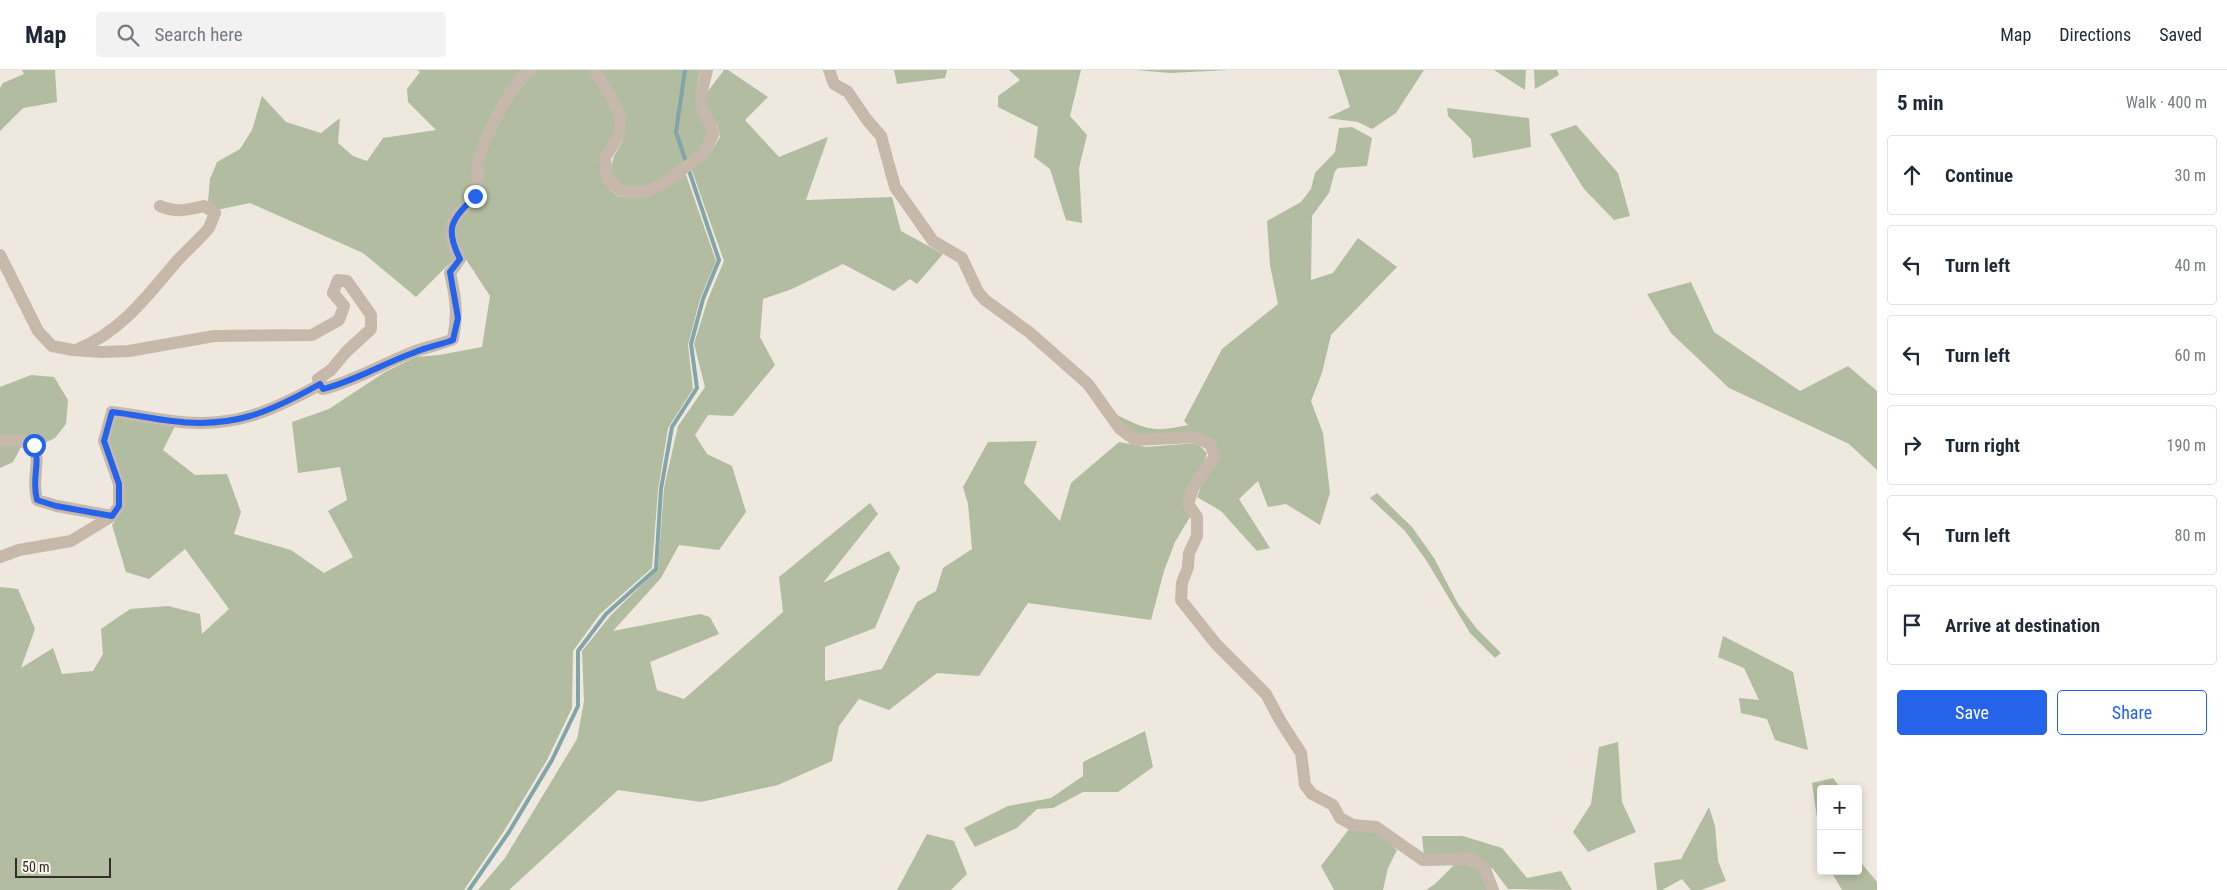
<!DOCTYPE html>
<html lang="en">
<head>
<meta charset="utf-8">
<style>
  body { margin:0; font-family:"Roboto Condensed",sans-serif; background:#f2f2f3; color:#1f2937 }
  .controls { position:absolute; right:15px; bottom:15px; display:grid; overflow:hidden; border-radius:5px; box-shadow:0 2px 8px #0003 }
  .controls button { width:45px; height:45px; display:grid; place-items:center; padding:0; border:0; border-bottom:1px solid #e0e1e3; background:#fff; color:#1f2937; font:25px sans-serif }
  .scale { position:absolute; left:15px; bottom:12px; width:96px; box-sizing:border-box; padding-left:5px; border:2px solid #352d29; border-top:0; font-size:14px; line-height:18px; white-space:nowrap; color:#352d29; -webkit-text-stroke:4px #f7f2ea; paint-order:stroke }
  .stop { position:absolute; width:15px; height:15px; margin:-11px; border:4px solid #2563eb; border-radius:50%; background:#fff }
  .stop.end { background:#2563eb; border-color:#fff; box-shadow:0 1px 5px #0008 }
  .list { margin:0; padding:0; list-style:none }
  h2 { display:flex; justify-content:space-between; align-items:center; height:65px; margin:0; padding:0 20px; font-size:21px }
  h2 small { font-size:16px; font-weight:400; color:#747a83 }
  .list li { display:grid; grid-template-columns:32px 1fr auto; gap:15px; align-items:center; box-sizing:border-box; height:80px; margin:0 10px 10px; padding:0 10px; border:1px solid #e0e1e3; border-radius:5px }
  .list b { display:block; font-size:19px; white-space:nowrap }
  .list em { font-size:16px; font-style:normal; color:#747a83 }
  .actions { display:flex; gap:10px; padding:15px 20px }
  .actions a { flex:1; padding:11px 0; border:1px solid #2563eb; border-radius:5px; text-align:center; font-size:18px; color:#2563eb }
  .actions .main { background:#2563eb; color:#fff }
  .icon { flex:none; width:28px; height:28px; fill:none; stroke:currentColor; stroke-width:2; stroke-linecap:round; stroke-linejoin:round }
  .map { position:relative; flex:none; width:1877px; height:820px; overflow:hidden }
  header { display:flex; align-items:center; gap:30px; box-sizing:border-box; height:70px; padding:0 25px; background:#fff; border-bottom:1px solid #e0e1e3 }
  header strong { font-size:24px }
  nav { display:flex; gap:28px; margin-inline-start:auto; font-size:18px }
  .search { width:350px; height:45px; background:#f2f2f3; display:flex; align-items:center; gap:12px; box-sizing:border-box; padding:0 18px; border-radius:5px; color:#747a83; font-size:19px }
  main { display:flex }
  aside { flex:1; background:#fff }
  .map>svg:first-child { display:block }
  .green { fill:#b1bca0 }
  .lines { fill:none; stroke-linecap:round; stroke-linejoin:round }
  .stream { stroke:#81a5a8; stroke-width:4 }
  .minor { stroke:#c6b9ab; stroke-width:12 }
  .route { stroke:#2563eb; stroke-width:6 }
</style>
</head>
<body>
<header>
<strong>Map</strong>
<div class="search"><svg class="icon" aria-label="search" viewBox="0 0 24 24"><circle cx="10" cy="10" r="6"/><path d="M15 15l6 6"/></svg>Search here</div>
<nav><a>Map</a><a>Directions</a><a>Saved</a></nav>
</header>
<main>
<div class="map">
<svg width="1877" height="820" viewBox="0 0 1877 820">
  <rect width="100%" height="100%" fill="#efe8de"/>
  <path class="green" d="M 22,0 L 55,0 L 57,32 L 23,38 L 0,61 L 0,18 L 3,13 L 24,4 Z
    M 417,0 L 524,0 L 492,48 L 473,124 L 456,140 L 455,188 L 416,227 L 363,183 L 250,133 L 217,140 L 208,131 L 210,109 L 217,92 L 240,79 L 252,60 L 262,26 L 286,52 L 321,63 L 340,48 L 338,73 L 353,86 L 367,91 L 383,68 L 436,60 L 408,32 L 407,19 L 420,2 Z
    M 536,0 L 590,0 L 617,47 L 604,113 L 618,127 L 646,127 L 685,102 L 716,191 L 700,229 L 688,275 L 693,319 L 668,358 L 658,420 L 652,498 L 600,544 L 573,581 L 572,638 L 547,690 L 504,761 L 464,820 L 0,820 L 0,517 L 18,519 L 35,559 L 21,598 L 53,578 L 62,604 L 93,601 L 103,584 L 101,559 L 130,539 L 168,536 L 200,544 L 202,564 L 229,539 L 185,479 L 149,509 L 126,502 L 112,455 L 122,442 L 125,422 L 108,371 L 114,345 L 176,354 L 163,380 L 195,405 L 227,404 L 241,442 L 234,464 L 291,480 L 324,503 L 353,487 L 328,441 L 347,430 L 340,397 L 298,403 L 292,352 L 329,339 L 385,302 L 416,287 L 439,285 L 482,277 L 490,226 L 454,171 L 453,158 L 463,144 L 480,94 L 511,29 Z
    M 597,0 L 701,0 C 692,26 699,38 709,61 L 704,77 L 667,107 L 646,117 L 632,120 L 617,114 L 610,101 L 614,86 L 623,70 L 624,57 Z
    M 724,0 L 728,0 L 768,27 L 745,50 L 779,87 L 828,67 L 806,130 L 892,127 L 901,161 L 943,184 L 917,214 L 910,209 L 894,221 L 843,194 L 792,219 L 763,229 L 760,267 L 775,295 L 733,346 L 708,345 L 695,365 L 707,384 L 732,396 L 746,442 L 719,480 L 679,475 L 661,508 L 613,561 L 700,544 L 710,547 L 719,564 L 650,592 L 657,620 L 684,629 L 783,542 L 779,507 L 870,433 L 878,444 L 823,513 L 889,481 L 900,498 L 875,558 L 825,577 L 825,611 L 882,599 L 917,532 L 936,521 L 943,498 L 972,479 L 968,434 L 963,417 L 988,372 L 1037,371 L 1024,413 L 1060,451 L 1071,413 L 1119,372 L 1146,377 L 1197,373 L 1207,383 L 1190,447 L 1175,472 L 1164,501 L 1151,550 L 1028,533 L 979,606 L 937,603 L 889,640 L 859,629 L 839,656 L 832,691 L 778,715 L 701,732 L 618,720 L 509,820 L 478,820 L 505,788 L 577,669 L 584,631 L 582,581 L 611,545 L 658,499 L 664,418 L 678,356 L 705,317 L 694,274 L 708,229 L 724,191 L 691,98 L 707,88 L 720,67 L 717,54 L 707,42 L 705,25 Z
    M 894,0 L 947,0 L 945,8 L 897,14 Z
    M 1009,0 L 1081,0 L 1070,46 L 1087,65 L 1079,98 L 1082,153 L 1066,150 L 1050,99 L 1034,87 L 1038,57 L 998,37 L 998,26 L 1020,10 Z
    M 1136,0 L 1228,0 L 1170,3 Z
    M 1338,0 L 1424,0 L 1396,43 L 1372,59 L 1358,52 L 1327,48 L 1350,37 Z
    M 1494,0 L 1526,0 L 1525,20 Z
    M 1534,0 L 1557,0 L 1559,5 L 1535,19 Z
    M 1447,38 L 1529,48 L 1531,77 L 1473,88 L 1471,69 L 1448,46 Z
    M 1576,55 L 1618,103 L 1630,146 L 1614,150 L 1584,119 L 1550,64 Z
    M 1352,57 L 1372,68 L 1367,96 L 1338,98 L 1335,101 L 1329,123 L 1312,146 L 1311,210 L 1333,203 L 1358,168 L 1397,197 L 1331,265 L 1322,303 L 1311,331 L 1323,363 L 1330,423 L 1320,455 L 1286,434 L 1268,437 L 1258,411 L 1239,429 L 1270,478 L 1257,481 L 1221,441 L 1197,427 L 1204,409 L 1213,372 L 1136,367 L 1111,342 C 1146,359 1149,363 1188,355 L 1184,351 L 1222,279 L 1278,234 L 1270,195 L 1267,151 L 1301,132 L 1311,119 L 1315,103 L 1335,82 L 1339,58 Z
    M 1691,212 L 1714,262 L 1800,321 L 1848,296 L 1877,321 L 1877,400 L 1849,374 L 1729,318 L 1671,263 L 1647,224 Z
    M 31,305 L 54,307 L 68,330 L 66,354 L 55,368 L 38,376 L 0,367 L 0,317 Z
    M 0,372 L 22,375 L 13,392 L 0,398 Z
    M 1377,423 L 1412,457 L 1434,488 L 1458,534 L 1477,559 L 1501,583 L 1495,588 L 1470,563 L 1426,490 L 1405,461 L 1370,428 Z
    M 1723,566 L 1793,602 L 1808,680 L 1775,670 L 1767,649 L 1741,643 L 1739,628 L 1759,630 L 1744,598 L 1718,587 Z
    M 1145,661 L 1153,697 L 1118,722 L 1083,722 L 1053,738 L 1037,739 L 1017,758 L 975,777 L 964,758 L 1008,736 L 1051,728 L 1083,706 L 1083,692 Z
    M 1618,672 L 1622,732 L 1636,762 L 1588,782 L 1573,762 L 1591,734 L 1599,677 Z
    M 1833,708 L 1841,719 L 1821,719 L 1821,754 L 1817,748 L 1812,713 Z
    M 1709,737 L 1715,756 L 1718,791 L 1726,811 L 1701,820 L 1691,820 L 1682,809 L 1662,820 L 1657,820 L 1654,793 L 1681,789 Z
    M 1349,759 L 1378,763 L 1397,780 L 1388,798 L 1383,820 L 1334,820 L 1321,796 Z
    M 927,764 L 954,771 L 967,804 L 951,820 L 897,820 Z
    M 1422,766 L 1463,766 L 1502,778 L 1527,808 L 1561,801 L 1572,820 L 1508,819 L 1493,799 L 1475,788 L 1424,786 Z
    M 1858,789 L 1877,812 L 1877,820 L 1842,820 L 1831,801 L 1858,801 Z
    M 1455,794 C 1479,795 1481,798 1490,820 L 1426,820 L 1435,814 Z"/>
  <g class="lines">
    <path class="stream" d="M 469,820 L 509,762 L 552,690 L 578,636 L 578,581 L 606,544 L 656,499 L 661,419 L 672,357 L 697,318 L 691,274 L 703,229 L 719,190 L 676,62 L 685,0"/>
    <path class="minor" d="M 594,0 L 610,25 L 620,46 L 620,63 L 605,88 L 607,108 L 622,122 L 646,122 L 663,114 L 703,84 L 713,65 L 711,55 L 703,42 L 701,25 L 707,0
      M 829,0 L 834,14 L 848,22 L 867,50 L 881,66 L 895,117 L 933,171 L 962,188 L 978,222 L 985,230 L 1029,262 L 1088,314 L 1120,359 L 1135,370 L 1195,367 L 1210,374 L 1215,386 L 1193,418 L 1188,434 L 1197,447 L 1197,466 L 1189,483 L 1188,497 L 1182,513 L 1181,530 L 1216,574 L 1266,624 L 1281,652 L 1301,683 L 1305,715 L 1312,724 L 1333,735 L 1340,748 L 1353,755 L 1376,757 L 1423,790 L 1472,789 L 1484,797 L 1493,820
      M 0,185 L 38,261 L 52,276 L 73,280 L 102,282 L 129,281 L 214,266 L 312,265 L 339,250 L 344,236 L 333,223 L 338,210 L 347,211 L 371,245 L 371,259 L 346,282 L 331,300 L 318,309 L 323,319 C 355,311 382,294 413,282 C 426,277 440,275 453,269 C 458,244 456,228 450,203 L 460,189 C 455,179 448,168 451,156 C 455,144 469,137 474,126 C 480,116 476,102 478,92 C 482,72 513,9 531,0
      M 78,279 C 121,262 148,225 177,191 C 187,180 199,170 209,158 L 215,143 L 204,136 C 188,140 176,143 160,136
      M 0,370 L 20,371 L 34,375 C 41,395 31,408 37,430 L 57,436 L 112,446
      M 0,487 L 19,480 L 71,471 L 112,446 L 119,436 L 119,414 L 104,371 L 112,342 C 132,344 152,349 172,351 C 233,359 270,342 321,314"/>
  </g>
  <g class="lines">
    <path class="route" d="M 34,375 C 41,395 31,408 37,430 L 56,436 L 112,446 L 119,436 L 119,414 L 104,371 L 112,342 C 132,344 152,349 172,351 C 233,359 270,342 320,314 L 323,319 C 355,311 382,294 413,283 C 426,277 440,275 453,270 L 458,248 L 450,202 L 460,189 C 444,157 452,150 475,126"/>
  </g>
</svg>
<div class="controls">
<button>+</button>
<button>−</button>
</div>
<div class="scale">50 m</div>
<div class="stop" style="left:34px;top:375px"></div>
<div class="stop end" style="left:475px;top:126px"></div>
</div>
<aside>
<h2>5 min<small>Walk · 400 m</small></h2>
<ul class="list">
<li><svg class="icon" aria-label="ahead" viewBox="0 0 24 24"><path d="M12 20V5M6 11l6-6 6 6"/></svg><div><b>Continue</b></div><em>30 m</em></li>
<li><svg class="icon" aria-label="left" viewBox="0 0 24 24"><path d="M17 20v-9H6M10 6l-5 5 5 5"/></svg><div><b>Turn left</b></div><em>40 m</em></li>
<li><svg class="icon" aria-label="left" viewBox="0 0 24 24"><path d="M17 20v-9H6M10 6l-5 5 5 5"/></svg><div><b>Turn left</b></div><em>60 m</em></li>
<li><svg class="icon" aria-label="right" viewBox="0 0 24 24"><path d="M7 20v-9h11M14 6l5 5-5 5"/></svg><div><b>Turn right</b></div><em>190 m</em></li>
<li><svg class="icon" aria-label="left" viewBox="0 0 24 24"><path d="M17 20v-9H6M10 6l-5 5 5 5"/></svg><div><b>Turn left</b></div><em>80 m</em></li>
<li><svg class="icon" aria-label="arrive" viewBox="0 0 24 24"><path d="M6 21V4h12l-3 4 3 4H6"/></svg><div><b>Arrive at destination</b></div></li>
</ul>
<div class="actions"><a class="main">Save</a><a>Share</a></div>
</aside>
</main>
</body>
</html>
